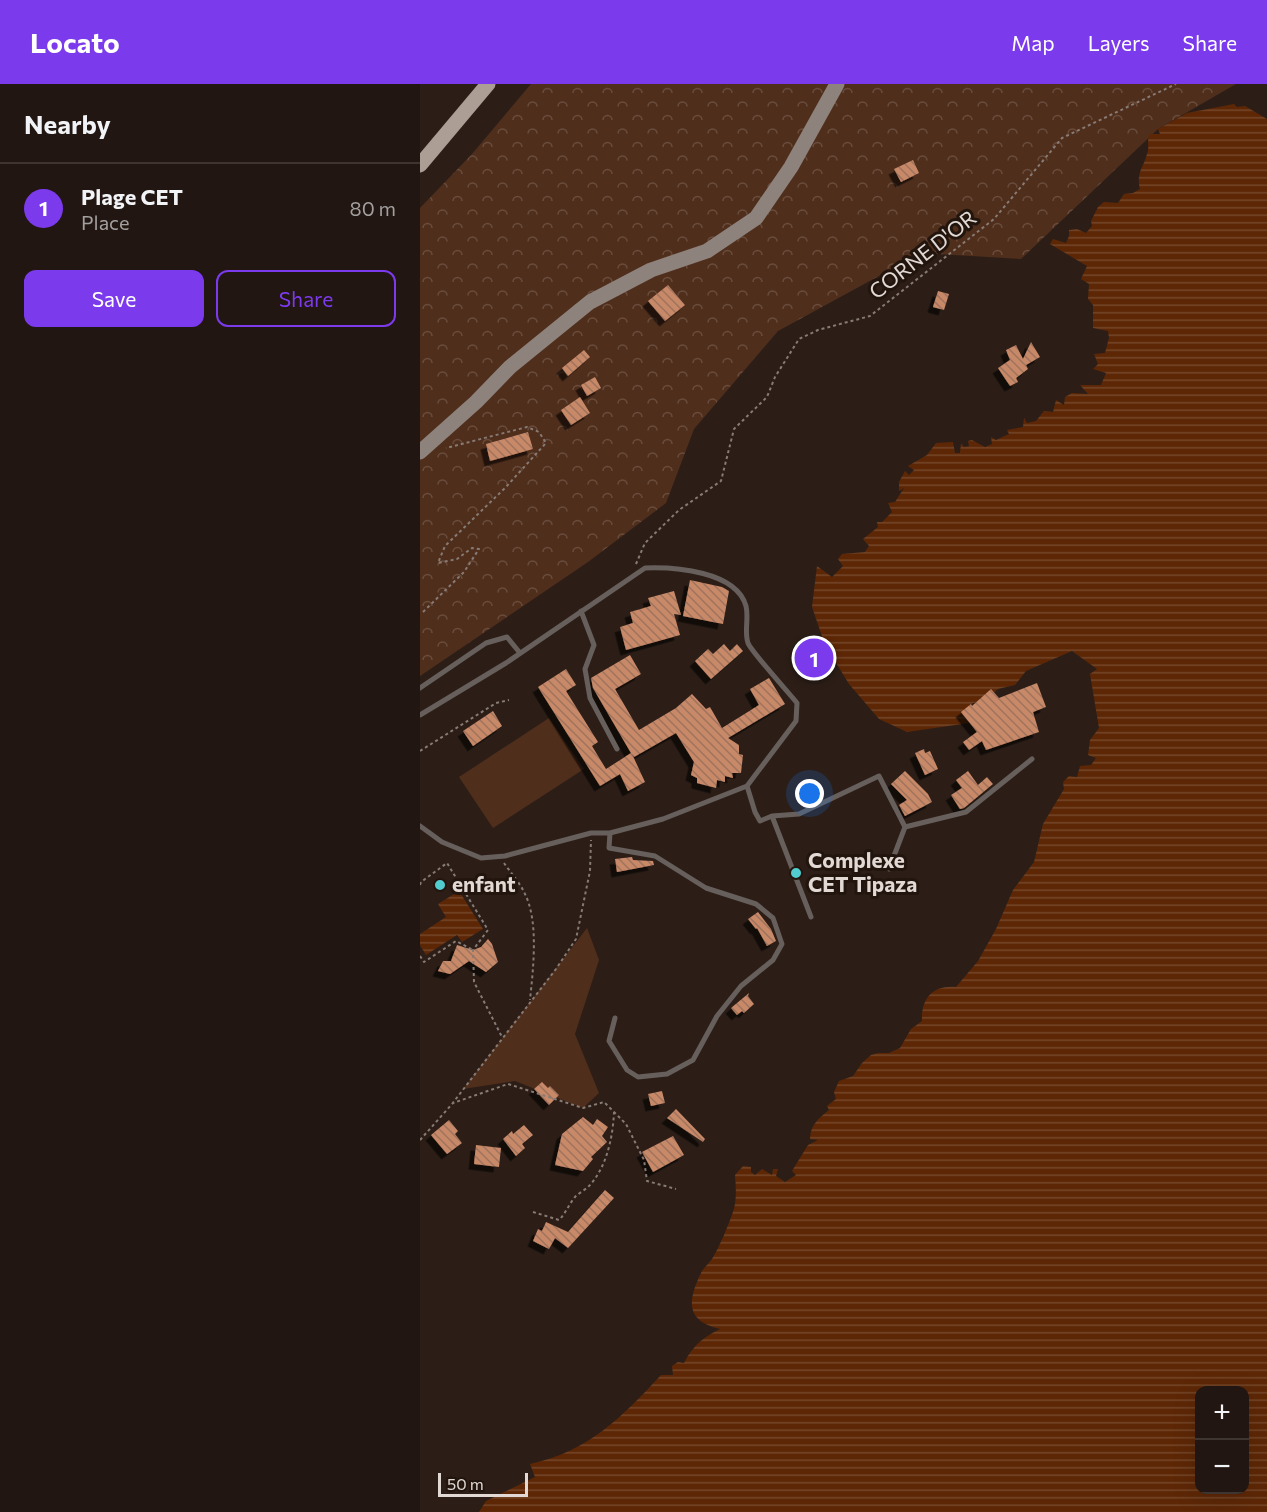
<!DOCTYPE html>
<html lang="en">
<head>
<meta charset="utf-8">
<style>
  body { margin:0; font-family:Commissioner,sans-serif; background:#291f1a; color:#f1f3f6 }
  .controls { position:absolute; right:18px; bottom:18px; display:grid; overflow:hidden; border-radius:12px; box-shadow:0 6px 24px #0002 }
  .controls button { width:54px; height:54px; display:grid; place-items:center; padding:0; border:0; border-bottom:2px solid #3e3531; background:#211611; color:#f1f3f6; font:30px sans-serif }
  .scale { position:absolute; left:18px; bottom:15px; width:90px; box-sizing:border-box; padding-left:6px; border:3px solid #e2d9d4; border-top:0; font-size:16px; line-height:21px; white-space:nowrap; color:#e2d9d4; -webkit-text-stroke:4px #22150e; paint-order:stroke }
  .you { position:absolute; left:390px; top:710px; width:21px; height:21px; margin:-15px; border:4px solid #fff; border-radius:50%; background:#1a73e8; box-shadow:0 0 0 9px #1a73e833 }
  .badge { display:grid; place-items:center; width:39px; height:39px; border-radius:50%; background:#7c3aed; color:#fff; font-size:20px; font-weight:700 }
  .pin { position:absolute; translate:-50% -50%; border:3px solid #fff; box-shadow:0 2px 6px #0006 }
  .list { margin:0; padding:0; list-style:none }
  h2 { display:flex; justify-content:space-between; align-items:center; height:78px; margin:0; padding:0 24px; font-size:26px }
  h2 small { font-size:20px; font-weight:400; color:#a29f9f }
  .list li { display:grid; grid-template-columns:39px 1fr auto; gap:18px; align-items:center; box-sizing:border-box; height:90px; padding:0 24px; border-top:2px solid #3e3531 }
  .list b { display:block; font-size:22px; white-space:nowrap }
  .list p { margin:0; font-size:20px; white-space:nowrap; color:#a29f9f }
  .list em { font-size:20px; font-style:normal; color:#a29f9f }
  .actions { display:flex; gap:12px; padding:18px 24px }
  .actions a { flex:1; padding:14px 0; border:2px solid #7c3aed; border-radius:12px; text-align:center; font-size:21px; color:#7c3aed }
  .actions .main { background:#7c3aed; color:#fff }
  .map { position:relative; flex:none; width:847px; height:1428px; overflow:hidden }
  header { display:flex; align-items:center; gap:36px; box-sizing:border-box; height:84px; padding:0 30px; background:#7c3aed; color:#fff }
  header strong { font-size:28px }
  nav { display:flex; gap:33px; margin-inline-start:auto; font-size:21px }
  main { display:flex }
  aside { flex:1; background:#211611 }
  .map>svg:first-child { display:block }
  .forest { fill:url(#forest-crowns) }
  .park { fill:#502e1c }
  .water { fill:url(#water-rules); fill-rule:evenodd }
  .building { fill:url(#building-back-hatch); filter:url(#shadow) }
  .lines { fill:none; stroke-linecap:round; stroke-linejoin:round }
  .path { stroke:#877b75; stroke-width:2; stroke-dasharray:3 3; stroke-linecap:butt }
  .lane { stroke:#675f5c; stroke-width:5 }
  .secondary { stroke:#8e827c; stroke-width:15 }
  .primary { stroke:#ac9d95; stroke-width:15 }
  .poi-dot { fill:#52cdcf; stroke:#22150e; stroke-width:2 }
  .labels { text-anchor:middle; stroke-width:6; stroke-linejoin:round; paint-order:stroke }
  .street-label { font-size:21px; fill:#e2d9d4; stroke:#22150e }
  .poi-label { font-size:21px; font-weight:bold; fill:#e2d9d4; stroke:#22150e; text-anchor:start }
</style>
</head>
<body>
<header>
<strong>Locato</strong>
<nav><a>Map</a><a>Layers</a><a>Share</a></nav>
</header>
<main>
<aside>
<h2>Nearby<small></small></h2>
<ul class="list">
<li><span class="badge">1</span><div><b>Plage CET</b><p>Place</p></div><em>80 m</em></li>
</ul>
<div class="actions"><a class="main">Save</a><a>Share</a></div>
</aside>
<div class="map">
<svg width="847" height="1428" viewBox="0 0 847 1428">
  <defs>
    <pattern id="forest-crowns" width="20" height="18" patternUnits="userSpaceOnUse" patternTransform="scale(1.5)"><rect width="20" height="18" fill="#502e1c"/><path d="M2 6a3 3 0 1 1 6 0M12 15a3 3 0 1 1 6 0" fill="none" stroke="#694c3c"/></pattern>
    <pattern id="water-rules" width="6" height="5" patternUnits="userSpaceOnUse" patternTransform="scale(1.5)"><rect width="6" height="5" fill="#5d2706"/><path d="M0 2.5h6" fill="none" stroke="#744629"/></pattern>
    <pattern id="building-back-hatch" width="6" height="6" patternUnits="userSpaceOnUse" patternTransform="scale(1.5)"><rect width="6" height="6" fill="#c88969"/><path d="M-1 5l2 2M0 0l6 6M5-1l2 2" fill="none" stroke="#a0735d"/></pattern>
    <filter id="shadow"><feDropShadow dx="-5.5" dy="5.5" stdDeviation="0" flood-color="#0009"/></filter>
  </defs>
  <rect width="100%" height="100%" fill="#2c1e17"/>
  <path class="forest" d="M 111,0 L 816,0 L 738,45 L 601,175 L 501,169 L 358,247 L 274,345 L 246,419 L 168,478 L 0,592 L 0,124 L 52,70 Z"/>
  <path class="park" d="M 129,634 L 164,685 L 73,744 L 39,693 Z
    M 167,844 L 179,876 L 155,950 L 179,1009 L 163,1024 L 95,997 L 43,1005 Z"/>
  <path class="water" d="M 814,20 L 817,23 L 825,22 L 847,35 L 847,1428 L 59,1428 L 66,1417 L 115,1393 L 110,1380 C 169,1367 201,1334 241,1291 L 253,1291 L 252,1282 L 258,1278 L 264,1279 C 273,1262 282,1254 300,1245 C 266,1237 267,1218 281,1189 C 283,1184 289,1180 292,1175 C 300,1162 308,1142 313,1128 C 317,1116 316,1103 315,1091 L 323,1082 L 331,1083 L 331,1088 L 335,1091 L 342,1085 L 352,1091 L 353,1085 L 358,1085 L 356,1092 L 365,1098 L 376,1091 L 372,1087 L 388,1061 L 398,1056 L 390,1055 C 390,1041 399,1034 409,1026 L 407,1022 L 416,1015 L 414,1008 L 419,997 L 433,992 L 442,979 L 451,971 L 458,969 L 469,969 L 480,964 L 491,945 L 502,937 C 501,914 513,901 536,903 L 558,877 L 576,845 L 593,806 L 614,778 L 623,740 L 644,705 L 643,698 L 649,692 L 657,693 L 660,682 L 671,681 L 676,674 L 668,671 L 670,656 L 679,644 L 670,590 L 677,585 L 652,567 L 606,587 L 595,601 L 578,605 L 563,618 L 553,619 L 542,629 L 549,639 L 487,648 L 459,635 L 429,600 L 405,561 L 392,523 L 397,482 L 412,493 L 423,482 L 418,475 L 422,470 L 445,468 L 449,462 L 443,455 L 458,443 L 457,438 L 462,438 L 472,428 L 468,419 L 475,418 L 484,404 L 479,407 L 479,398 L 485,387 L 489,391 L 494,386 L 488,382 L 507,371 L 516,359 L 533,358 L 535,369 L 540,369 L 541,359 L 544,363 L 549,362 L 548,357 L 552,356 L 565,363 L 572,360 L 571,353 L 576,356 L 589,350 L 587,346 L 603,343 L 604,334 L 607,339 L 616,337 L 624,327 L 633,328 L 636,316 L 644,321 L 645,313 L 652,309 L 668,310 L 660,301 L 681,301 L 686,289 L 673,285 L 678,280 L 674,270 L 685,269 L 689,254 L 688,247 L 673,244 L 673,221 L 668,215 L 669,200 L 661,195 L 667,182 L 630,160 L 633,155 L 646,159 L 649,152 L 649,146 L 657,145 L 666,149 L 672,142 L 671,137 L 678,123 L 684,118 L 698,119 L 704,110 L 713,109 L 720,105 C 716,88 723,85 727,70 C 730,63 726,57 730,50 L 740,50 L 738,45 L 767,29 ZM 780,1306 L 824,1306 L 824,1406 L 780,1406 Z
    M 39,807 L 63,845 L 42,858 L 37,851 L 6,871 L 0,861 L 0,850 L 26,833 L 18,820 Z"/>
  <path class="building" d="M 493,76 L 499,89 L 481,98 L 474,85 Z
    M 248,201 L 265,221 L 245,237 L 228,217 Z
    M 518,207 L 529,210 L 524,226 L 513,223 Z
    M 611,258 L 620,273 L 606,281 L 608,285 L 596,294 L 598,298 L 590,302 L 578,284 L 590,276 L 586,266 L 596,261 L 603,275 Z
    M 164,266 L 170,273 L 148,292 L 142,284 Z
    M 175,293 L 181,304 L 167,312 L 161,301 Z
    M 160,313 L 170,329 L 151,341 L 141,326 Z
    M 108,348 L 113,365 L 70,377 L 66,360 Z
    M 270,496 L 302,503 L 309,507 L 303,540 L 263,532 Z
    M 254,507 L 261,531 L 254,530 L 260,551 L 206,566 L 200,543 L 213,539 L 210,528 L 231,522 L 228,514 Z
    M 304,560 L 310,567 L 317,560 L 323,567 L 291,595 L 275,577 L 288,565 L 293,570 Z
    M 210,571 L 221,590 L 195,605 L 219,646 L 256,624 L 272,610 L 286,625 L 290,623 L 302,644 L 339,621 L 330,605 L 349,594 L 365,620 L 308,654 L 319,661 L 319,670 L 323,671 L 321,689 L 312,689 L 313,694 L 305,692 L 305,698 L 297,696 L 296,704 L 277,699 L 277,694 L 271,691 L 274,678 L 256,649 L 214,673 L 212,670 L 225,698 L 208,707 L 200,690 L 180,702 L 118,603 L 146,585 L 156,601 L 146,607 L 178,658 L 172,662 L 186,685 L 211,669 L 173,604 L 171,594 Z
    M 617,599 L 626,623 L 613,628 L 619,648 L 566,666 L 562,657 L 549,666 L 543,658 L 557,648 L 541,628 L 551,620 L 552,622 L 571,605 L 579,614 Z
    M 73,627 L 82,642 L 53,662 L 43,647 Z
    M 504,665 L 505,669 L 510,667 L 518,685 L 505,691 L 495,669 Z
    M 485,687 L 508,710 L 512,718 L 485,732 L 479,721 L 487,716 L 471,700 Z
    M 548,687 L 558,701 L 567,693 L 573,700 L 544,724 L 540,725 L 531,711 L 542,704 L 536,696 Z
    M 212,773 L 213,776 L 233,777 L 234,781 L 197,788 L 195,775 Z
    M 338,828 L 351,845 L 356,857 L 347,862 L 337,844 L 336,845 L 328,835 Z
    M 68,855 L 72,860 L 78,878 L 66,888 L 49,877 L 30,890 L 18,887 L 23,877 L 31,877 L 37,861 L 53,866 L 61,863 Z
    M 329,909 L 328,912 L 334,920 L 324,929 L 322,927 L 317,931 L 311,924 Z
    M 122,998 L 128,1004 L 130,1002 L 139,1011 L 129,1021 L 114,1005 Z
    M 242,1007 L 245,1019 L 231,1022 L 228,1010 Z
    M 256,1025 L 285,1055 L 283,1058 L 247,1034 Z
    M 163,1033 L 173,1041 L 177,1035 L 188,1043 L 182,1052 L 187,1058 L 171,1073 L 173,1075 L 163,1087 L 135,1081 L 142,1050 Z
    M 29,1036 L 38,1047 L 35,1050 L 42,1059 L 27,1070 L 11,1051 Z
    M 104,1041 L 113,1051 L 102,1060 L 105,1064 L 96,1072 L 83,1055 L 92,1047 L 93,1050 Z
    M 253,1052 L 264,1071 L 233,1088 L 222,1068 Z
    M 56,1061 L 81,1064 L 79,1083 L 54,1080 Z
    M 185,1106 L 194,1114 L 148,1164 L 135,1154 L 129,1165 L 113,1157 L 118,1145 L 122,1147 L 126,1138 L 148,1148 Z"/>
  <g class="lines">
    <path class="path" d="M 216,480 L 225,459 L 259,426 L 301,397 L 314,345 L 347,313 L 355,293 L 379,255 L 398,246 L 450,232 L 574,135 L 642,54 L 756,0
      M 3,528 L 44,488 L 59,465 L 52,464 L 37,475 L 18,479 L 25,462 L 85,404 L 126,359 L 119,348 L 107,343 L 26,364
      M 0,667 L 76,619 L 89,616
      M 84,779 C 91,789 100,799 105,810 C 119,838 113,886 110,916
      M 0,801 L 1,798 L 27,779 L 68,846 L 53,866 L 54,898 L 82,953
      M 0,872 L 4,878 L 36,857 L 53,866
      M 32,1020 L 136,885 L 156,855 L 170,787 L 171,756
      M 0,1056 L 33,1019 L 88,1000 L 163,1024 L 184,1018 L 206,1040 L 224,1076 L 227,1097 L 256,1105
      M 113,1128 L 139,1136 C 146,1129 149,1120 155,1113 C 159,1109 165,1106 169,1102 C 187,1083 193,1052 194,1028"/>
    <path class="lane" d="M 161,527 L 174,561 L 165,585 L 170,614 L 197,665
      M 0,604 L 66,559 L 87,553 L 100,569
      M 0,631 L 86,579 L 225,484 C 255,483 316,487 326,522 C 329,534 324,548 328,559 C 330,566 369,609 377,619 L 376,637 L 327,702 L 335,728 L 340,737 L 352,732 L 391,833
      M 352,732 L 379,730 L 459,692 L 485,743 L 469,785
      M 0,742 L 22,758 L 61,774 L 85,772 L 171,749 L 190,749
      M 485,743 L 546,728 L 612,675
      M 195,934 L 189,957 L 207,986 L 218,993 L 247,990 L 273,976 L 297,932 L 321,902 L 353,876 L 362,860 L 353,834 L 336,820 L 286,804 L 235,772 L 189,764 L 190,749 L 243,735 L 327,702"/>
    <path class="secondary" d="M 0,368 L 56,318 L 90,283 L 170,218 L 231,186 L 287,167 L 336,134 L 371,83 L 417,0"/>
    <path class="primary" d="M 0,81 L 68,0"/>
  </g>
  <g class="poi-dot">
    <circle cx="376" cy="789" r="6"/>
    <circle cx="20" cy="801" r="6"/>
  </g>
  <g class="labels">
    <g class="street-label">
      <text transform="translate(503 171) rotate(-38)" y="7">CORNE D'OR</text>
    </g>
    <g class="poi-label">
      <text x="388" y="784">Complexe<tspan x="388" dy="24">CET Tipaza</tspan></text>
      <text x="32" y="808">enfant</text>
    </g>
  </g>
</svg>
<div class="controls">
<button>+</button>
<button>−</button>
</div>
<div class="scale">50 m</div>
<div class="you"></div>
<div class="pin badge" style="left:394px;top:574px">1</div>
</div>
</main>
</body>
</html>
